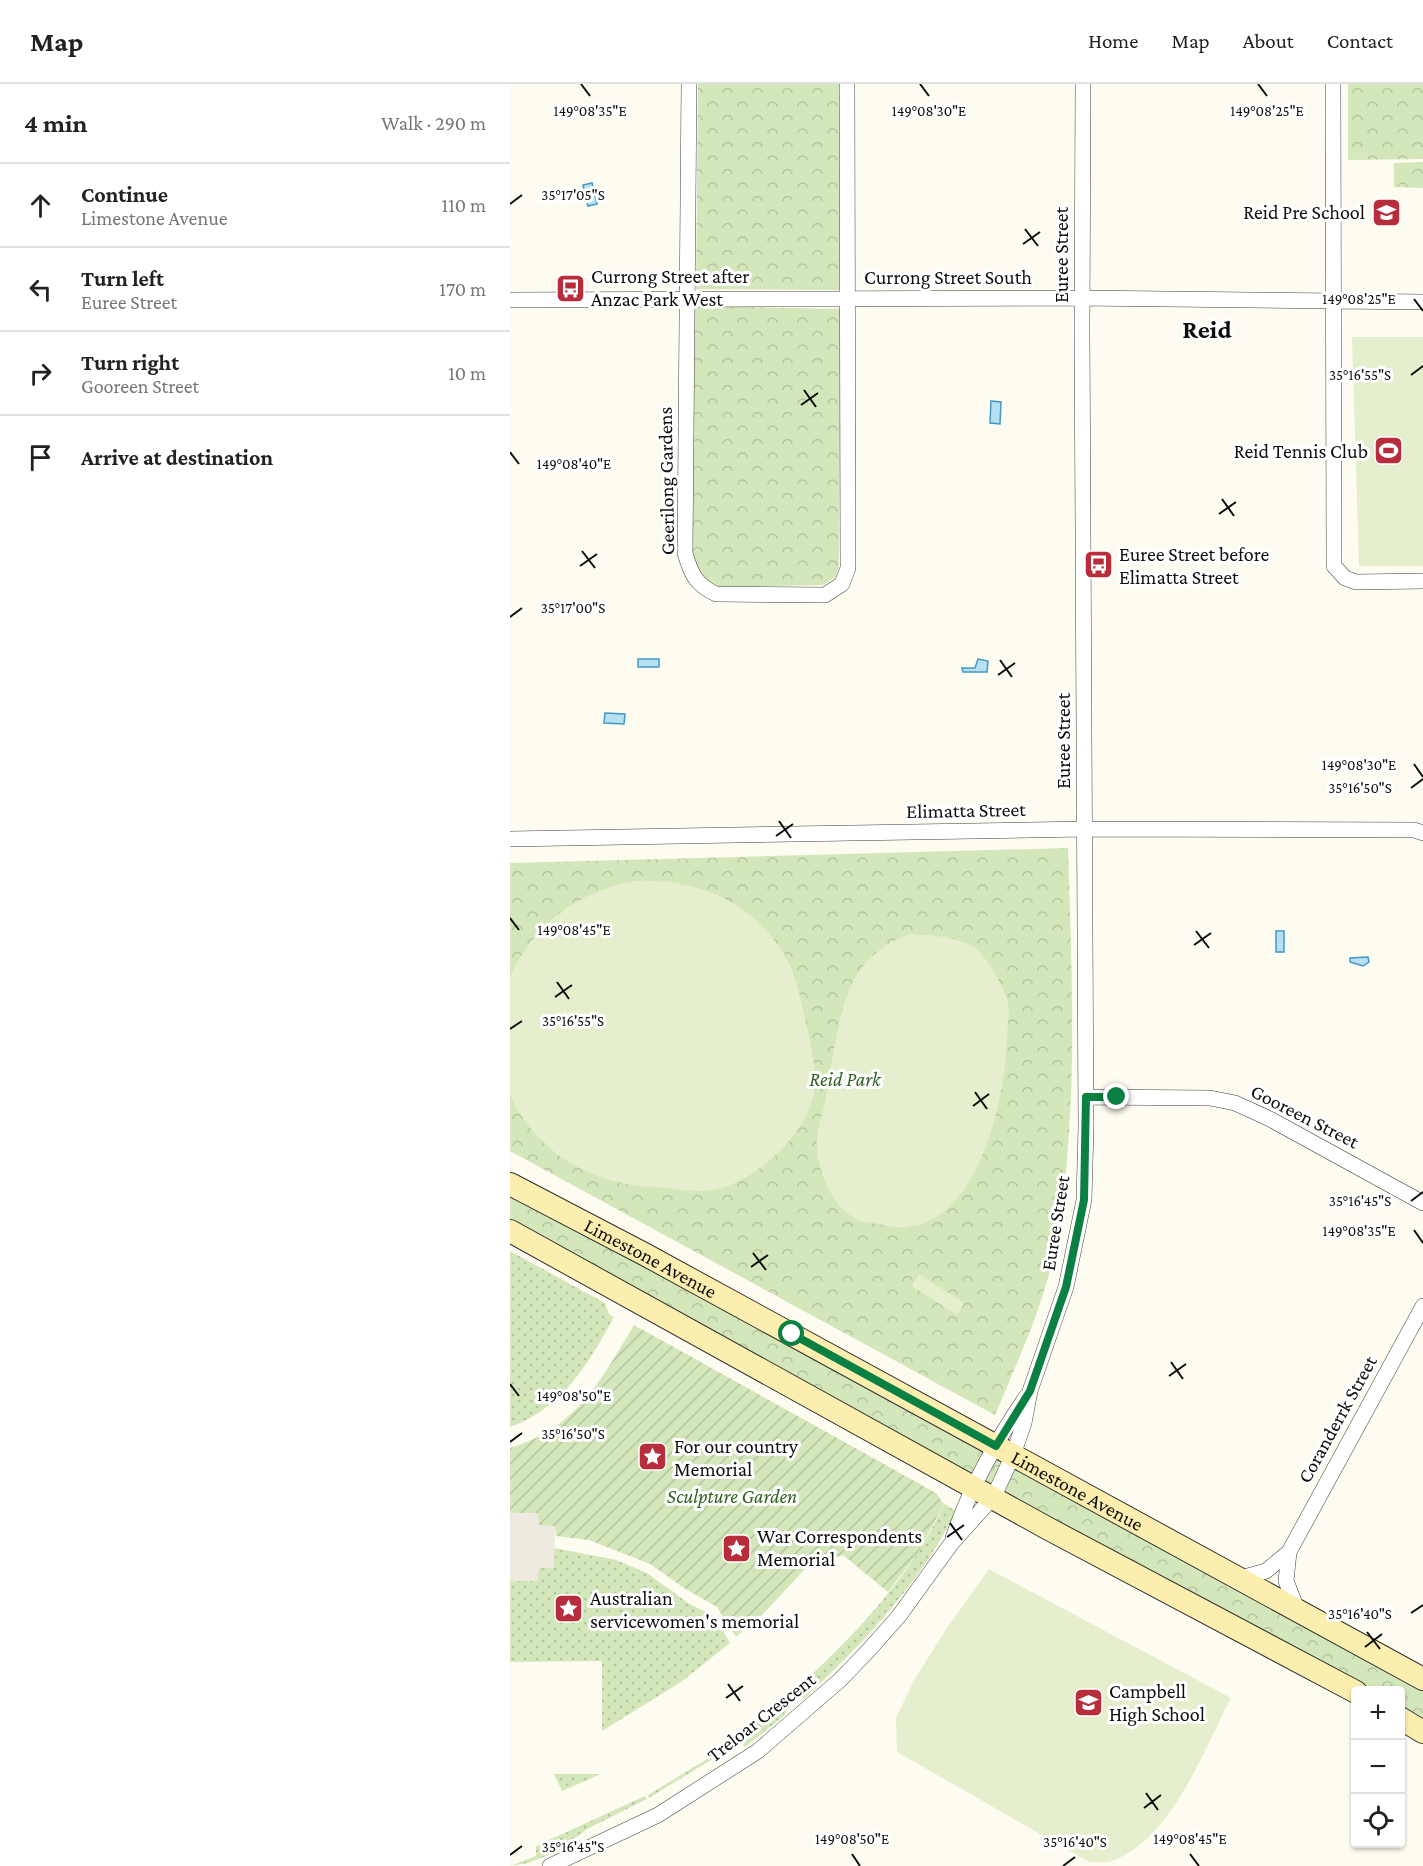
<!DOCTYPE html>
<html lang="en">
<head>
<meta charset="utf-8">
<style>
  body { margin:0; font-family:"Crimson Pro",serif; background:#f6f6f6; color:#222 }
  .controls { position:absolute; right:18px; bottom:18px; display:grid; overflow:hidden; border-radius:6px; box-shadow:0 2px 4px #0004 }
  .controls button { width:54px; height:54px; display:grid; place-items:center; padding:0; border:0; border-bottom:2px solid #e0e0e0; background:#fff; color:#222; font:30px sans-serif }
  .stop { position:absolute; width:18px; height:18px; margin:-14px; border:4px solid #0b8043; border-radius:50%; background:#fff }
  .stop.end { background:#0b8043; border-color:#fff; box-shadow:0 2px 6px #0008 }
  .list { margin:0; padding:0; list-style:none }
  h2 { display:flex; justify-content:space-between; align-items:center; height:78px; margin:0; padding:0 24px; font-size:26px }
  h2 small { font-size:20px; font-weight:400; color:#767676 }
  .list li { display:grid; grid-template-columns:39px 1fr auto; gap:18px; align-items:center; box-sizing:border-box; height:84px; padding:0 24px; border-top:2px solid #e0e0e0 }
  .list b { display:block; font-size:22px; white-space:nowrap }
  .list p { margin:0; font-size:20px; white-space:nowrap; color:#767676 }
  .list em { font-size:20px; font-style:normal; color:#767676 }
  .icon { flex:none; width:33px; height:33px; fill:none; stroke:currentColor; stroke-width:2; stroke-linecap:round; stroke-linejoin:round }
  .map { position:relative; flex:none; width:913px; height:1782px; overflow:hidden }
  header { display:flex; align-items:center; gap:36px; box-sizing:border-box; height:84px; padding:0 30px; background:#fff; border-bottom:2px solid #e0e0e0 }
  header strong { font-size:28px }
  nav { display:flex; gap:33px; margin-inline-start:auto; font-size:21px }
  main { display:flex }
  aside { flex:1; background:#fff }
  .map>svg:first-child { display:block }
  .grass { fill:url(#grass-dots) }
  .park { fill:url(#park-crowns) }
  .garden { fill:url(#garden-furrows) }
  .pitch { fill:#e5efcd }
  .plaza { fill:#eeeadf }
  .water { fill:#b8e0f3; stroke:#4298c6; stroke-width:1.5 }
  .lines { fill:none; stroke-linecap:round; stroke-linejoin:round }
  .street-casing { stroke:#414141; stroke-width:16 }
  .secondary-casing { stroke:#303030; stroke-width:24 }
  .street { stroke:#fff; stroke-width:15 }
  .secondary { stroke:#fbeeaf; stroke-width:22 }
  .route { stroke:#0b8043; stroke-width:8 }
  .ticks { fill:none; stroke:#0e0e0e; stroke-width:2 }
  .labels { text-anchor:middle; stroke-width:6; stroke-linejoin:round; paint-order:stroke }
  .poi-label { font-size:20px; fill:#0e0e0e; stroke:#fff; text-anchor:start }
  .street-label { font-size:20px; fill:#0e0e0e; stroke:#fff }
  .park-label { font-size:20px; font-style:italic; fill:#336322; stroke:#fff }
  .district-label { font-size:26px; font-weight:bold; fill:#0e0e0e; stroke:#fff }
  .ticks-label { font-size:15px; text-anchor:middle; fill:#0e0e0e; stroke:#fff; stroke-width:6; stroke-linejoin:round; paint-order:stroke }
</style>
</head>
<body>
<header>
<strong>Map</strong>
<nav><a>Home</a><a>Map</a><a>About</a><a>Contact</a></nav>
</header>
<main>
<aside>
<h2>4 min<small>Walk · 290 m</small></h2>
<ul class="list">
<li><svg class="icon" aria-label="ahead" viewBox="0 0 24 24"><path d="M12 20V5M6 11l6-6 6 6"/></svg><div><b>Continue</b><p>Limestone Avenue</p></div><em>110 m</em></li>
<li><svg class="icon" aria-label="left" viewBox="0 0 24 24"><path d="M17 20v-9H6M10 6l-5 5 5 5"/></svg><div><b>Turn left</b><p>Euree Street</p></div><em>170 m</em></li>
<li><svg class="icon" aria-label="right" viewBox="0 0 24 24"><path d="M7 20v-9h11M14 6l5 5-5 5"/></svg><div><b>Turn right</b><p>Gooreen Street</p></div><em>10 m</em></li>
<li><svg class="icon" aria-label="arrive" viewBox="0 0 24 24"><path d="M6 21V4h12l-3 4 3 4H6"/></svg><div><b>Arrive at destination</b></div></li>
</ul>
</aside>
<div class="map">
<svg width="913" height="1782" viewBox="0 0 913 1782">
  <defs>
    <pattern id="grass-dots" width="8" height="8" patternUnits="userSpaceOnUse" patternTransform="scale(1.5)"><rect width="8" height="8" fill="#d4e7bb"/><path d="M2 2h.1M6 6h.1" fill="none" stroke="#b5c5a0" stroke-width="1.8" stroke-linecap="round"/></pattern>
    <pattern id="park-crowns" width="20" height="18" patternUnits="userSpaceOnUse" patternTransform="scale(1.5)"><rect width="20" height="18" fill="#d4e7bb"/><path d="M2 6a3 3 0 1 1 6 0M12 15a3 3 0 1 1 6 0" fill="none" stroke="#b5c5a0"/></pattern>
    <pattern id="garden-furrows" width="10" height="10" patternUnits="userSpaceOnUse" patternTransform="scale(1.5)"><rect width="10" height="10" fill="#d4e7bb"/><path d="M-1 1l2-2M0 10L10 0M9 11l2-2" fill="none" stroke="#b5c5a0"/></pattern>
  </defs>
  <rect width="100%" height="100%" fill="#fefbf0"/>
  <path class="grass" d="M 0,1167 L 95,1219 L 99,1230 L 104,1233 C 78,1280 53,1324 0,1343 Z
    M 434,1420 L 446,1427 C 411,1499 352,1560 295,1614 L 287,1614 L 282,1609 C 341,1555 402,1493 434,1420 Z
    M 44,1464 L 106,1476 L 137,1489 L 178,1519 L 205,1533 L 220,1559 L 171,1598 L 92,1647 L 92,1577 L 0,1578 L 0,1497 L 28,1497 L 28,1484 L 44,1484 Z
    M 272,1619 L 277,1624 L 274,1632 L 235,1663 L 233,1660 L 209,1671 L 139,1714 L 138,1711 L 207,1669 Z
    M 44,1690 L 91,1690 L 52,1707 Z
    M 135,1712 L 137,1715 L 77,1745 L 58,1760 L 59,1763 L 18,1779 L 0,1782 L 26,1772 L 26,1762 Z"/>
  <path class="park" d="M 188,0 L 329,0 L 329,206 L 186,205 Z
    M 838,0 L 913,0 L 913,75 L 838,76 Z
    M 913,78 L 913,104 L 884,103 L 884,79 Z
    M 184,222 L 331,225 L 329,481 L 326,493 L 313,501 L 210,503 L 190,493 L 183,473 Z
    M 558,764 C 562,897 569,1029 546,1160 C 535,1219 508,1276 485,1331 L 0,1067 L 0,779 Z
    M 0,1111 L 81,1150 L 913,1605 L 913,1651 L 891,1638 L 890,1606 L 846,1606 L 0,1136 Z"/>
  <path class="garden" d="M 124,1241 L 426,1409 L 434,1420 L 408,1469 L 378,1508 L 333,1471 L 326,1473 L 319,1481 L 308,1471 L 254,1529 L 226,1553 L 207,1523 L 174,1504 L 140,1480 L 79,1456 L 46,1452 L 45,1442 L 29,1442 L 0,1429 L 0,1364 C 67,1344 91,1296 124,1241 Z"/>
  <path class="pitch" d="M 842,253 L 913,253 L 913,482 L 849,482 Z
    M 124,797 C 184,794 239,815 272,867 C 288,892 290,915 297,943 C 301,961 306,983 305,1001 C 302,1047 246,1098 204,1106 C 185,1109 163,1104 145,1103 C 96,1101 55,1084 22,1046 C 14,1036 2,1020 0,1007 C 0,995 0,982 0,970 C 0,945 0,919 0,893 C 24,840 67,808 124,797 Z
    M 400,850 C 421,851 442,852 462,862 C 475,869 495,904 498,919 C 500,929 497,944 497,955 C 495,1019 464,1163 373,1141 C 365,1139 353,1139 346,1135 C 321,1122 306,1084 307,1057 C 308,1042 313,1027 316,1013 C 323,975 329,912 352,883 C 366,866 381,857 400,850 Z
    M 409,1190 L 454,1219 L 447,1231 L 402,1202 Z
    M 479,1485 L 721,1614 C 693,1667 662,1755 602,1777 C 595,1779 586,1778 579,1778 L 387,1668 L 386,1634 L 404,1596 L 437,1544 Z"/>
  <path class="plaza" d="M 0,1429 L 28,1429 L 29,1441 L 45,1442 L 44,1484 L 29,1484 L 28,1497 L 0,1497 Z"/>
  <path class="water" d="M 82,99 L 87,120 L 78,122 L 73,101 Z
    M 481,317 L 491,318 L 490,340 L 480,339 Z
    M 128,575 L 149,575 L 149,583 L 128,583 Z
    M 468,575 L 478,577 L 477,588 L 453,588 L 452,584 L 465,584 Z
    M 95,629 L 115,630 L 114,640 L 94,639 Z
    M 766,847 L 774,847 L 774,868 L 766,868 Z
    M 858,873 L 859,878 L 853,882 L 840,878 L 840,874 Z"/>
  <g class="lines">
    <defs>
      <path id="street" d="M 179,0 L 175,469 C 181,490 186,501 206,510 L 315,511 L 332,500 L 338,484 L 337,0
        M 823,0 L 824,482 L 835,494 L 846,498 L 913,497
        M 0,216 L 572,214 L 913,218
        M 0,755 L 575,745 L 904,746 L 913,749
        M 576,1013 L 700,1014 L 725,1019 L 760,1035 L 913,1119
        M 443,1454 C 460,1404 486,1357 516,1313
        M 779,1468 L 776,1497 L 787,1525
        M 727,1495 L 756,1487 L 779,1468 L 913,1222
        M 40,1782 L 148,1731 L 248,1667 L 330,1596 L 358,1567 L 389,1532 L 441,1460 L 484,1412 L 503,1371 L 514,1339 L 520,1307 L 556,1203 L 574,1116 L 576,1044 L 572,247 L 573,0"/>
      <g id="secondary">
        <path id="s1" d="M 0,1100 L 136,1171 L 913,1595"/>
        <path d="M 0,1147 L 537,1444 L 846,1608"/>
        <path d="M 890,1634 L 913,1648"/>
      </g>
    </defs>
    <use href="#street" class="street-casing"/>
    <use href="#secondary" class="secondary-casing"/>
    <use href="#street" class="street"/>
    <use href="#secondary" class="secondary"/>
  </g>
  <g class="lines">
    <path class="route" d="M 282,1250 L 486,1362 L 520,1307 L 556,1203 L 574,1116 L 576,1013 L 607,1013"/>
  </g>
  <path class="ticks" d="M 71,0 L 80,12M 410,0 L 419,12M 748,0 L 757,12M 0,120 L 12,111M 515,145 L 528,162M 513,160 L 530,148M 904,215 L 913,227M 901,291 L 913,282M 294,306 L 306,323M 291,321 L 308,309M 0,368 L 9,380M 712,415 L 724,432M 709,430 L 726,418M 72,467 L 85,484M 70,482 L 87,470M 0,533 L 12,524M 490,576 L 502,593M 488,591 L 505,579M 904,680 L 913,693M 901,704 L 913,695M 269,737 L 281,754M 266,752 L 283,740M 0,834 L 9,846M 686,847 L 699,864M 684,861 L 701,849M 47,898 L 59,915M 45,913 L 62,901M 0,945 L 12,937M 465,1008 L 477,1025M 463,1022 L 479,1010M 901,1117 L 913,1108M 904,1146 L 913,1159M 243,1169 L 256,1186M 241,1183 L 258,1171M 661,1278 L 673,1295M 659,1292 L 676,1280M 0,1300 L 9,1312M 0,1358 L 12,1349M 440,1439 L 452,1456M 437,1453 L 454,1441M 901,1529 L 913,1521M 857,1548 L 870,1565M 855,1563 L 872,1550M 218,1600 L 230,1617M 216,1614 L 233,1602M 636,1709 L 648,1726M 634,1724 L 651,1711M 342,1770 L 350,1782M 680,1770 L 689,1782M 0,1771 L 12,1762M 553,1782 L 565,1773"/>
  <defs>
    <symbol id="school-square" viewBox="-11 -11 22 22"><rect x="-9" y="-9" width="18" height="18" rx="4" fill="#b82d3b" stroke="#fff"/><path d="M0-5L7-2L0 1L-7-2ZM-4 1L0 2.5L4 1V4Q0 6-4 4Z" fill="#fff"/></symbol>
    <symbol id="bus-square" viewBox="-11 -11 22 22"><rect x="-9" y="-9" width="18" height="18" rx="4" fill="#b82d3b" stroke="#fff"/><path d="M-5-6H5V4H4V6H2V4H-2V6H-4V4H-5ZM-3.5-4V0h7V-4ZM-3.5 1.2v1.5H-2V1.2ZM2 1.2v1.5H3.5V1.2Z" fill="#fff"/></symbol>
    <symbol id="stadium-square" viewBox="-11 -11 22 22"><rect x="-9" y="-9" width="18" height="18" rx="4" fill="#b82d3b" stroke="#fff"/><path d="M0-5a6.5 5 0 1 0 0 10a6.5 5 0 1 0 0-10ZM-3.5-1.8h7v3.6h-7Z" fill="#fff"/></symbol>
    <symbol id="sight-square" viewBox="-11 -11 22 22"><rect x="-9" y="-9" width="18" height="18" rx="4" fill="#b82d3b" stroke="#fff"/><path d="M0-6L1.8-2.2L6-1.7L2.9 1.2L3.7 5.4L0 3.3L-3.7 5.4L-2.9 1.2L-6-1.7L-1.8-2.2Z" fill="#fff"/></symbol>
  </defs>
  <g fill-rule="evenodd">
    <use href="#school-square" x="860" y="112" width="33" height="33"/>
    <use href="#bus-square" x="44" y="188" width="33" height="33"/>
    <use href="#stadium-square" x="862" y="350" width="33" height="33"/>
    <use href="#bus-square" x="572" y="464" width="33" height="33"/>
    <use href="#sight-square" x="126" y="1356" width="33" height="33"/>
    <use href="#sight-square" x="210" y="1448" width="33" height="33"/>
    <use href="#sight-square" x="42" y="1508" width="33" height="33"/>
    <use href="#school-square" x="562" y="1602" width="33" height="33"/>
  </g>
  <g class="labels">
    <g class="poi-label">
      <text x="855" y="135" text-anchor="end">Reid Pre School</text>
      <text x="81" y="199">Currong Street after<tspan x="81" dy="23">Anzac Park West</tspan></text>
      <text x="858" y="374" text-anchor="end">Reid Tennis Club</text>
      <text x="609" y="477">Euree Street before<tspan x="609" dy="23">Elimatta Street</tspan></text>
      <text x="164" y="1369">For our country<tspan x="164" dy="23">Memorial</tspan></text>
      <text x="247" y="1459">War Correspondents<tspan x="247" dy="23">Memorial</tspan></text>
      <text x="80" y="1521">Australian<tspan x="80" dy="23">servicewomen's memorial</tspan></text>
      <text x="599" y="1614">Campbell<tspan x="599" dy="23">High School</tspan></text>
    </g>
    <g class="street-label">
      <text transform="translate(551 171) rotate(-90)" y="7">Euree Street</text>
      <text x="438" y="200">Currong Street South</text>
      <text transform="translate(156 397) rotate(-91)" y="7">Geerilong Gardens</text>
      <text transform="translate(553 657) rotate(-90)" y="7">Euree Street</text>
      <text transform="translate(456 726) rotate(-1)" y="7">Elimatta Street</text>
      <text transform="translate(795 1032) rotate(27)" y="7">Gooreen Street</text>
      <text transform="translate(545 1139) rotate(-81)" y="7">Euree Street</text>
      <text dy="7" stroke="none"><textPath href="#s1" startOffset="159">Limestone Avenue</textPath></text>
      <text transform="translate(827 1335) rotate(-61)" y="7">Coranderrk Street</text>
      <text dy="7" stroke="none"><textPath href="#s1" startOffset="645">Limestone Avenue</textPath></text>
      <text transform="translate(251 1633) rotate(-38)" y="7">Treloar Crescent</text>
    </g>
    <g class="park-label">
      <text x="335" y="1002">Reid Park</text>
      <text x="222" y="1419">Sculpture Garden</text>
    </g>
    <g class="district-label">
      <text x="697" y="254">Reid</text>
    </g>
  </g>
  <g class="ticks-label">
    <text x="80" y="32">149°08'35"E</text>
    <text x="419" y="32">149°08'30"E</text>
    <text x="757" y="32">149°08'25"E</text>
    <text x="63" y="116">35°17'05"S</text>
    <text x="849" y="220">149°08'25"E</text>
    <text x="850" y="296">35°16'55"S</text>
    <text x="64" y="385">149°08'40"E</text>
    <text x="63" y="529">35°17'00"S</text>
    <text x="849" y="686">149°08'30"E</text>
    <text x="850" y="709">35°16'50"S</text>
    <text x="64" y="851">149°08'45"E</text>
    <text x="63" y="942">35°16'55"S</text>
    <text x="850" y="1122">35°16'45"S</text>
    <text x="849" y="1152">149°08'35"E</text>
    <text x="64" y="1317">149°08'50"E</text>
    <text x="63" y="1355">35°16'50"S</text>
    <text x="850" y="1535">35°16'40"S</text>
    <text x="342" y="1760">149°08'50"E</text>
    <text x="680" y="1760">149°08'45"E</text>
    <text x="565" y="1763">35°16'40"S</text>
    <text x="63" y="1768">35°16'45"S</text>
  </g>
</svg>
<div class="controls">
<button>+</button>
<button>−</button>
<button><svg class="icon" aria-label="locate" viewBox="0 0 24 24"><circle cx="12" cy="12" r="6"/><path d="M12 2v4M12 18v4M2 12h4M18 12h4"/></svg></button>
</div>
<div class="stop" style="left:282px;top:1250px"></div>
<div class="stop end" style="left:607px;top:1013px"></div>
</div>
</main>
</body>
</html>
